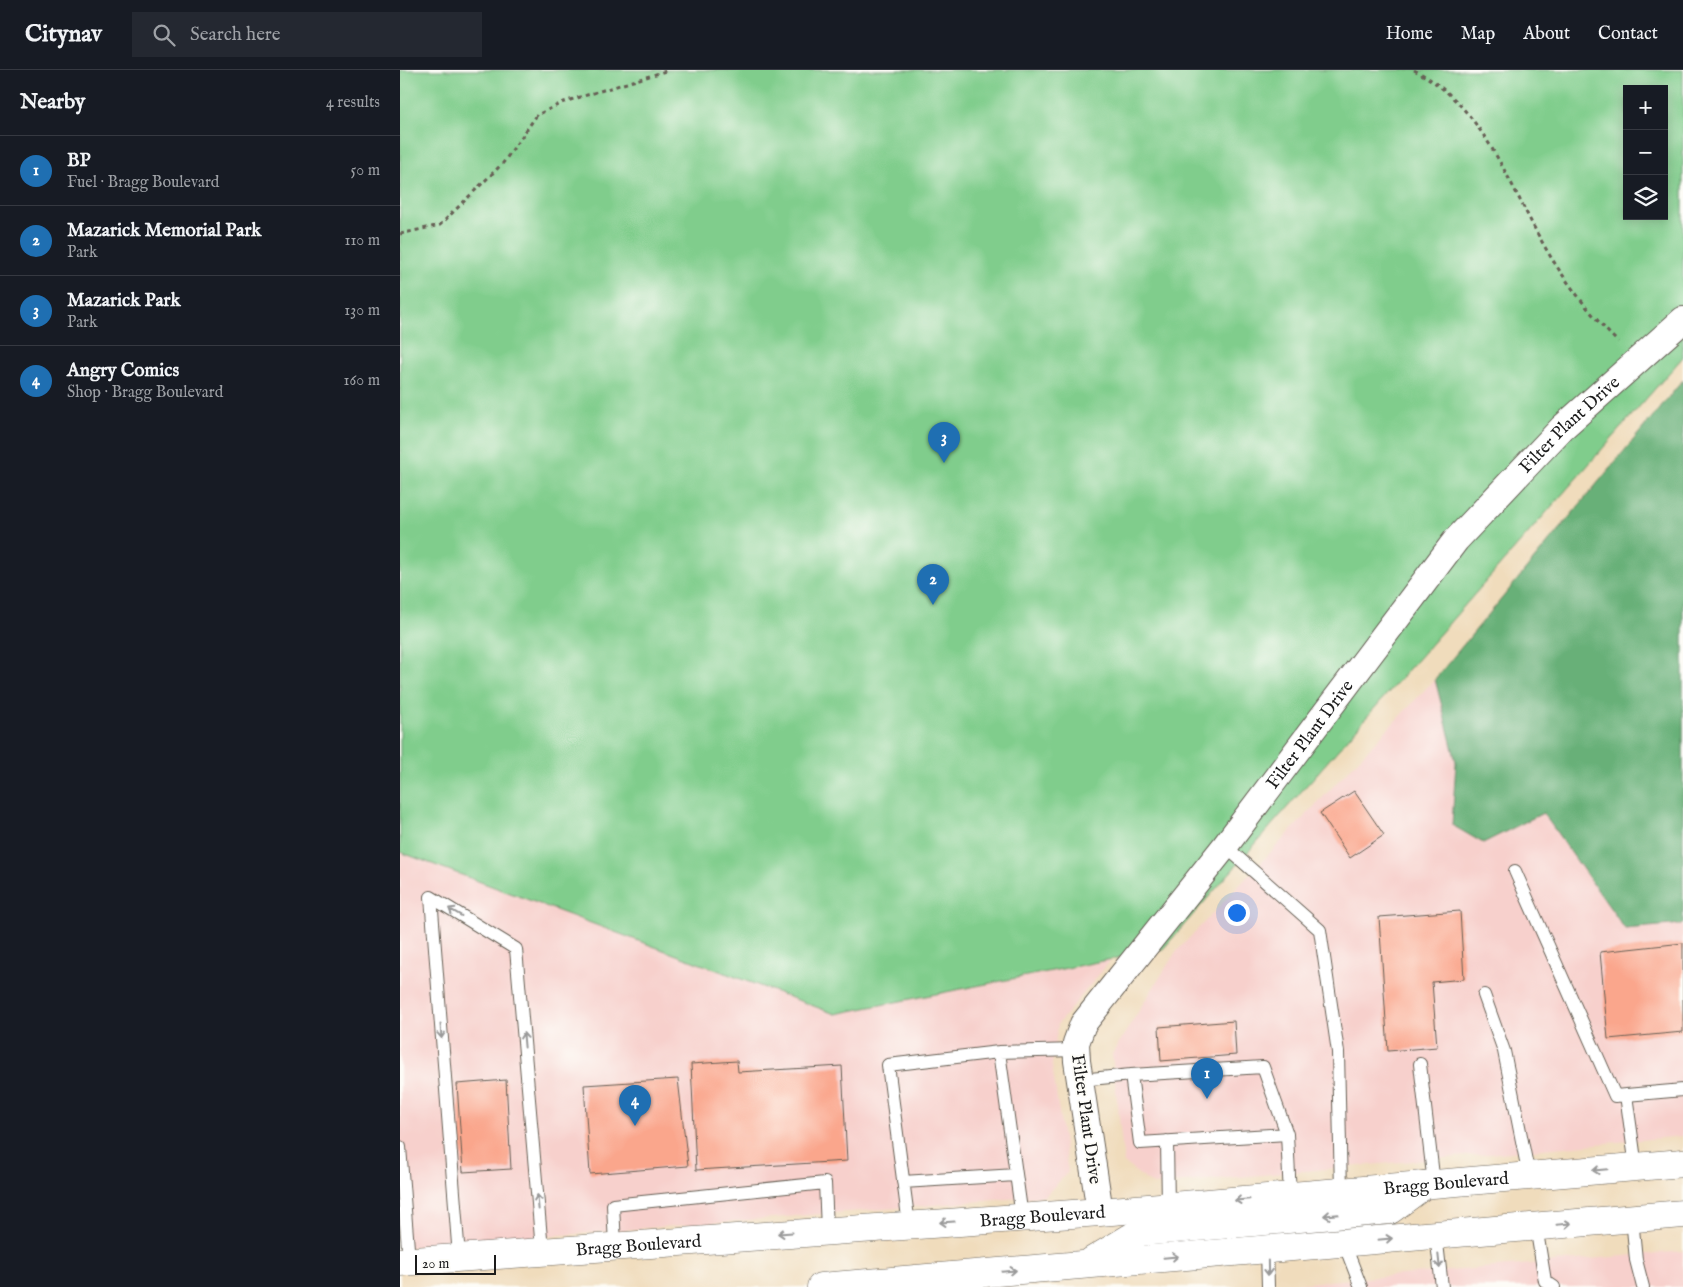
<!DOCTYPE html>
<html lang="en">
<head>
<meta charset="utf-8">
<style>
  body { margin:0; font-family:"IM FELL English",serif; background:#242831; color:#f1f3f6 }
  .controls { position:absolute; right:15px; top:15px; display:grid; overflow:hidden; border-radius:0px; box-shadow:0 2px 12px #0003 }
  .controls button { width:45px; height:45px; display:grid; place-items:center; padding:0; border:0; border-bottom:1px solid #363941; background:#171b24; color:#f1f3f6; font:25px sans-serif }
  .scale { position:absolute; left:15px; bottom:12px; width:81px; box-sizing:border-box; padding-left:5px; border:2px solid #1c1c1c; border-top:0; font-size:14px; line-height:18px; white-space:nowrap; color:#1c1c1c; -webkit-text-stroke:4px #fdfcf7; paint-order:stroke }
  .you { position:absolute; left:836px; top:842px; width:18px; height:18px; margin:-12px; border:4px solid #fff; border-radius:50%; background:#1a73e8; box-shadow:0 0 0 8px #1a73e833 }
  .badge { display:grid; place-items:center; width:32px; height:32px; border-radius:50%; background:#1f6fb2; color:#fff; font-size:16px; font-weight:700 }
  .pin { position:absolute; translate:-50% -41px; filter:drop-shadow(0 1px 2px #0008) }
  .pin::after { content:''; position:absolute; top:26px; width:18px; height:15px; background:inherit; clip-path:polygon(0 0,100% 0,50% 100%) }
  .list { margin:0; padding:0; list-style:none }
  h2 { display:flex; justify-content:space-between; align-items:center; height:65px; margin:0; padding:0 20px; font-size:21px }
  h2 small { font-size:16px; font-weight:400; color:#9ea1a6 }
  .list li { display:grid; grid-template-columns:32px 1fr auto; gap:15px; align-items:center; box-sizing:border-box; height:70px; padding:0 20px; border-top:1px solid #363941 }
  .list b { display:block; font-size:19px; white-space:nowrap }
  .list p { margin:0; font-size:16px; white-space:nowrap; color:#9ea1a6 }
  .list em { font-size:16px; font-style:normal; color:#9ea1a6 }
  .icon { flex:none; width:28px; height:28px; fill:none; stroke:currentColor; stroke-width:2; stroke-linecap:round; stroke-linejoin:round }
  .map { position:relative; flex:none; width:1283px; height:1217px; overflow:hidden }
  header { display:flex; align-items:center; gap:30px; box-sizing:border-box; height:70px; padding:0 25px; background:#171b24; border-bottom:1px solid #363941 }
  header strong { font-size:24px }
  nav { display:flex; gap:28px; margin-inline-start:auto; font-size:18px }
  .search { width:350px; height:45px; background:#242831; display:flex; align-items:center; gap:12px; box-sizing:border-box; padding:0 18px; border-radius:0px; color:#9ea1a6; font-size:19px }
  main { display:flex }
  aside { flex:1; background:#171b24 }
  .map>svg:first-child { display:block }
  .built { fill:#f7d0cc }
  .green { fill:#80cd8c; stroke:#4e7454; fill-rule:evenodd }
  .forest { fill:#68b078; stroke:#42664a }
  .building { fill:#faa68c }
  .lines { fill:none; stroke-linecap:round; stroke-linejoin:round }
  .service-casing { stroke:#665f54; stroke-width:14 }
  .minor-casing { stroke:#665f54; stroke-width:28 }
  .primary-casing { stroke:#665f54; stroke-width:29 }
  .path { stroke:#665f54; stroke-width:3; stroke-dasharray:4 4; stroke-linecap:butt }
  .service { stroke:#fff; stroke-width:12 }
  .minor { stroke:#fff; stroke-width:26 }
  .primary { stroke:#fff; stroke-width:28 }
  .oneway { stroke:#999 }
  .labels { text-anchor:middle; stroke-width:4; stroke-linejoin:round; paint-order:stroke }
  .street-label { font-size:18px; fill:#1c1c1c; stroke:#fdfcf7 }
</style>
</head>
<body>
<header>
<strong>Citynav</strong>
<div class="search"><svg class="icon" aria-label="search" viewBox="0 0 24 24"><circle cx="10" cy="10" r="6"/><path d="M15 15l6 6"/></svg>Search here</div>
<nav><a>Home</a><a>Map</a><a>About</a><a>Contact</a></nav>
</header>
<main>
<aside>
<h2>Nearby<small>4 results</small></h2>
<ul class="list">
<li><span class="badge">1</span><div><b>BP</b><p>Fuel · Bragg Boulevard</p></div><em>50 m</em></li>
<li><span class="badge">2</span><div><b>Mazarick Memorial Park</b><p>Park</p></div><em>110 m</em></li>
<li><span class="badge">3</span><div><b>Mazarick Park</b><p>Park</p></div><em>130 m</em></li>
<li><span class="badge">4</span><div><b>Angry Comics</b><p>Shop · Bragg Boulevard</p></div><em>160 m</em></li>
</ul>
</aside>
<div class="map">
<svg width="1283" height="1217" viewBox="0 0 1283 1217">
  <rect width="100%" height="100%" fill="#fdfcf7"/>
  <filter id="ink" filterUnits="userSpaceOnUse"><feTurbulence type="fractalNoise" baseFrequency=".02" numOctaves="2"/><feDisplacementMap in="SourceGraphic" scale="10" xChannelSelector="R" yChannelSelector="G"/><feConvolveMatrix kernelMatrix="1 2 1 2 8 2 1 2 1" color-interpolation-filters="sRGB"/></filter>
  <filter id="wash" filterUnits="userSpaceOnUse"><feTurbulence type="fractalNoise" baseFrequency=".0096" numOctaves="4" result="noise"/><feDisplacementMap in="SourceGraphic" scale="20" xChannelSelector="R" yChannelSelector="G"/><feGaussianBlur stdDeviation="1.12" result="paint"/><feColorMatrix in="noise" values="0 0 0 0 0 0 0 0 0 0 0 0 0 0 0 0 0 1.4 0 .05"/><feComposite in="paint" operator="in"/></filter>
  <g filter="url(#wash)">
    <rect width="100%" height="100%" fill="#f0dcbc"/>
    <path class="built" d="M 1035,609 L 1143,743 L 1225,859 L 1283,854 L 1283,1066 L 753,1115 L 724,1093 L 712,984 L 775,883 Z
      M 0,782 L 435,944 L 711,890 L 658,954 L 652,995 L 668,1102 L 645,1126 L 0,1178 Z
      M 1283,1181 L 1283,1217 L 859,1217 Z"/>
    <path class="green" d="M 0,0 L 1283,0 L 1283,287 L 763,879 L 435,944 L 0,782 ZM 1227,19 L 1264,19 L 1264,146 L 1227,146 Z"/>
    <path class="forest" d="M 1283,310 L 1283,854 L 1225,859 L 1143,743 L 1083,773 L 1052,755 L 1056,692 L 1035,609 Z"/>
    <g id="blocks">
      <path class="building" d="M 954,721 L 984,765 L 950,788 L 920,743 Z
        M 1060,841 L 1064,909 L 1032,912 L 1037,977 L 988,981 L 979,847 Z
        M 1283,873 L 1283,962 L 1208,969 L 1200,882 Z
        M 834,951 L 836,985 L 761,991 L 759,957 Z
        M 337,991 L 338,1002 L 442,996 L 447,1091 L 296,1100 L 291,994 Z
        M 278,1009 L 288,1096 L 190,1104 L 184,1015 Z
        M 106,1010 L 111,1099 L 63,1102 L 57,1014 Z"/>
    </g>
  </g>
  <g filter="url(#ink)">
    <use href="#blocks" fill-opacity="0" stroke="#665f54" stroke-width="1"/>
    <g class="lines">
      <defs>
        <path id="service" d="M 825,776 L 920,860 L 938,982 L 941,1122
          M 1115,801 L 1215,1026 L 1283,1020
          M 1084,925 L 1104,981 L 1129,1106
          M 1020,994 L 1034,1114
          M 680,1010 L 731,1005
          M 1226,1025 L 1236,1097
          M 887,1064 L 740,1073 L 731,1005 L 863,997 L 887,1064 L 890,1126
          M 767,1071 L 768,1136
          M 0,1077 L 9,1191
          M 503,1112 L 616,1105
          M 622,1147 L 599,982 L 676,980
          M 1232,1148 L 1236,1190 L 1243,1217
          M 509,1155 L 488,995 L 599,982
          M 1136,1156 L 1145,1211 L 1154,1217
          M 1036,1164 L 1042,1217
          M 944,1173 L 961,1217
          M 215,1175 L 213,1135 L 425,1113 L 427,1160
          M 867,1179 L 868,1217
          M 59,1187 L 31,827 L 116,879 L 142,1180"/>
        <g id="minor">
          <path id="s1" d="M 700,1142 L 677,991 L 676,973 L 683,954 L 825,776 L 1056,470 L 1162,358 L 1283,250"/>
        </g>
        <g id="primary">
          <path d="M 692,1191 L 740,1162 L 990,1140 L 1024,1115"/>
          <path id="s2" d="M 0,1192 L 700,1142 L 1283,1093"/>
          <path d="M 421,1217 L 1283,1144"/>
        </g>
      </defs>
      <use href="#service" class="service-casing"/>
      <use href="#minor" class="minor-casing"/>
      <use href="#primary" class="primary-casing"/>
      <path class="path" d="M 1014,0 C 1093,40 1114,136 1162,204 C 1177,226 1199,254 1218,272
        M 0,164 L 40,155 L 103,93 L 137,45 L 164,32 L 269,0"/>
      <use href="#service" class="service"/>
      <use href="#minor" class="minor"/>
      <use href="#primary" class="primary"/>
    </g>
    <defs><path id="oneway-shaft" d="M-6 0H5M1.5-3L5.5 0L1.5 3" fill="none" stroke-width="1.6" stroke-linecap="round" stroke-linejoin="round" transform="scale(1.25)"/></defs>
    <g class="oneway">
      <use href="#oneway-shaft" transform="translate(55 842) rotate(-149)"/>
      <use href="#oneway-shaft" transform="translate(41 961) rotate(86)"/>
      <use href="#oneway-shaft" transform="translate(124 970) rotate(-95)"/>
      <use href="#oneway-shaft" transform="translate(1200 1100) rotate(175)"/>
      <use href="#oneway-shaft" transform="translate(842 1130) rotate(175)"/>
      <use href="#oneway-shaft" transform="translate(138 1132) rotate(-95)"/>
      <use href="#oneway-shaft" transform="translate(931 1145) rotate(175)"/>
      <use href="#oneway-shaft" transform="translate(547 1152) rotate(176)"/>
      <use href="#oneway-shaft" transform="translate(1164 1154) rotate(-5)"/>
      <use href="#oneway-shaft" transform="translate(385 1163) rotate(176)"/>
      <use href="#oneway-shaft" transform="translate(985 1169) rotate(-5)"/>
      <use href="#oneway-shaft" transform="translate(771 1187) rotate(-5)"/>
      <use href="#oneway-shaft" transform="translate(1039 1191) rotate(84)"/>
      <use href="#oneway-shaft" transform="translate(868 1198) rotate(89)"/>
      <use href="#oneway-shaft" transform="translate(609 1201) rotate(-5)"/>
    </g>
  </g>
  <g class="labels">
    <g class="street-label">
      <text dy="6" stroke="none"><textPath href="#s1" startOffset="964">Filter Plant Drive</textPath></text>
      <text dy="6" stroke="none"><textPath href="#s1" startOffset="559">Filter Plant Drive</textPath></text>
      <text transform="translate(687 1049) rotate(82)" y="6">Filter Plant Drive</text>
      <text dy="6" stroke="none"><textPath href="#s2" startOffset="1049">Bragg Boulevard</textPath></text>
      <text dy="6" stroke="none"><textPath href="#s2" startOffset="644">Bragg Boulevard</textPath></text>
      <text dy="6" stroke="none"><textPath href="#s2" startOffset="239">Bragg Boulevard</textPath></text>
    </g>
  </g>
</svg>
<div class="controls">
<button>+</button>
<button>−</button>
<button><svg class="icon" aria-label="layers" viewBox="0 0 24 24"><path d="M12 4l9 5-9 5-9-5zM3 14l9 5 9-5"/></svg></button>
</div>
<div class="scale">20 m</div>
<div class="you"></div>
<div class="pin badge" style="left:807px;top:1029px">1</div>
<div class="pin badge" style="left:533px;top:535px">2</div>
<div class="pin badge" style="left:544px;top:393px">3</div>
<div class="pin badge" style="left:235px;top:1056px">4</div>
</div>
</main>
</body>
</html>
